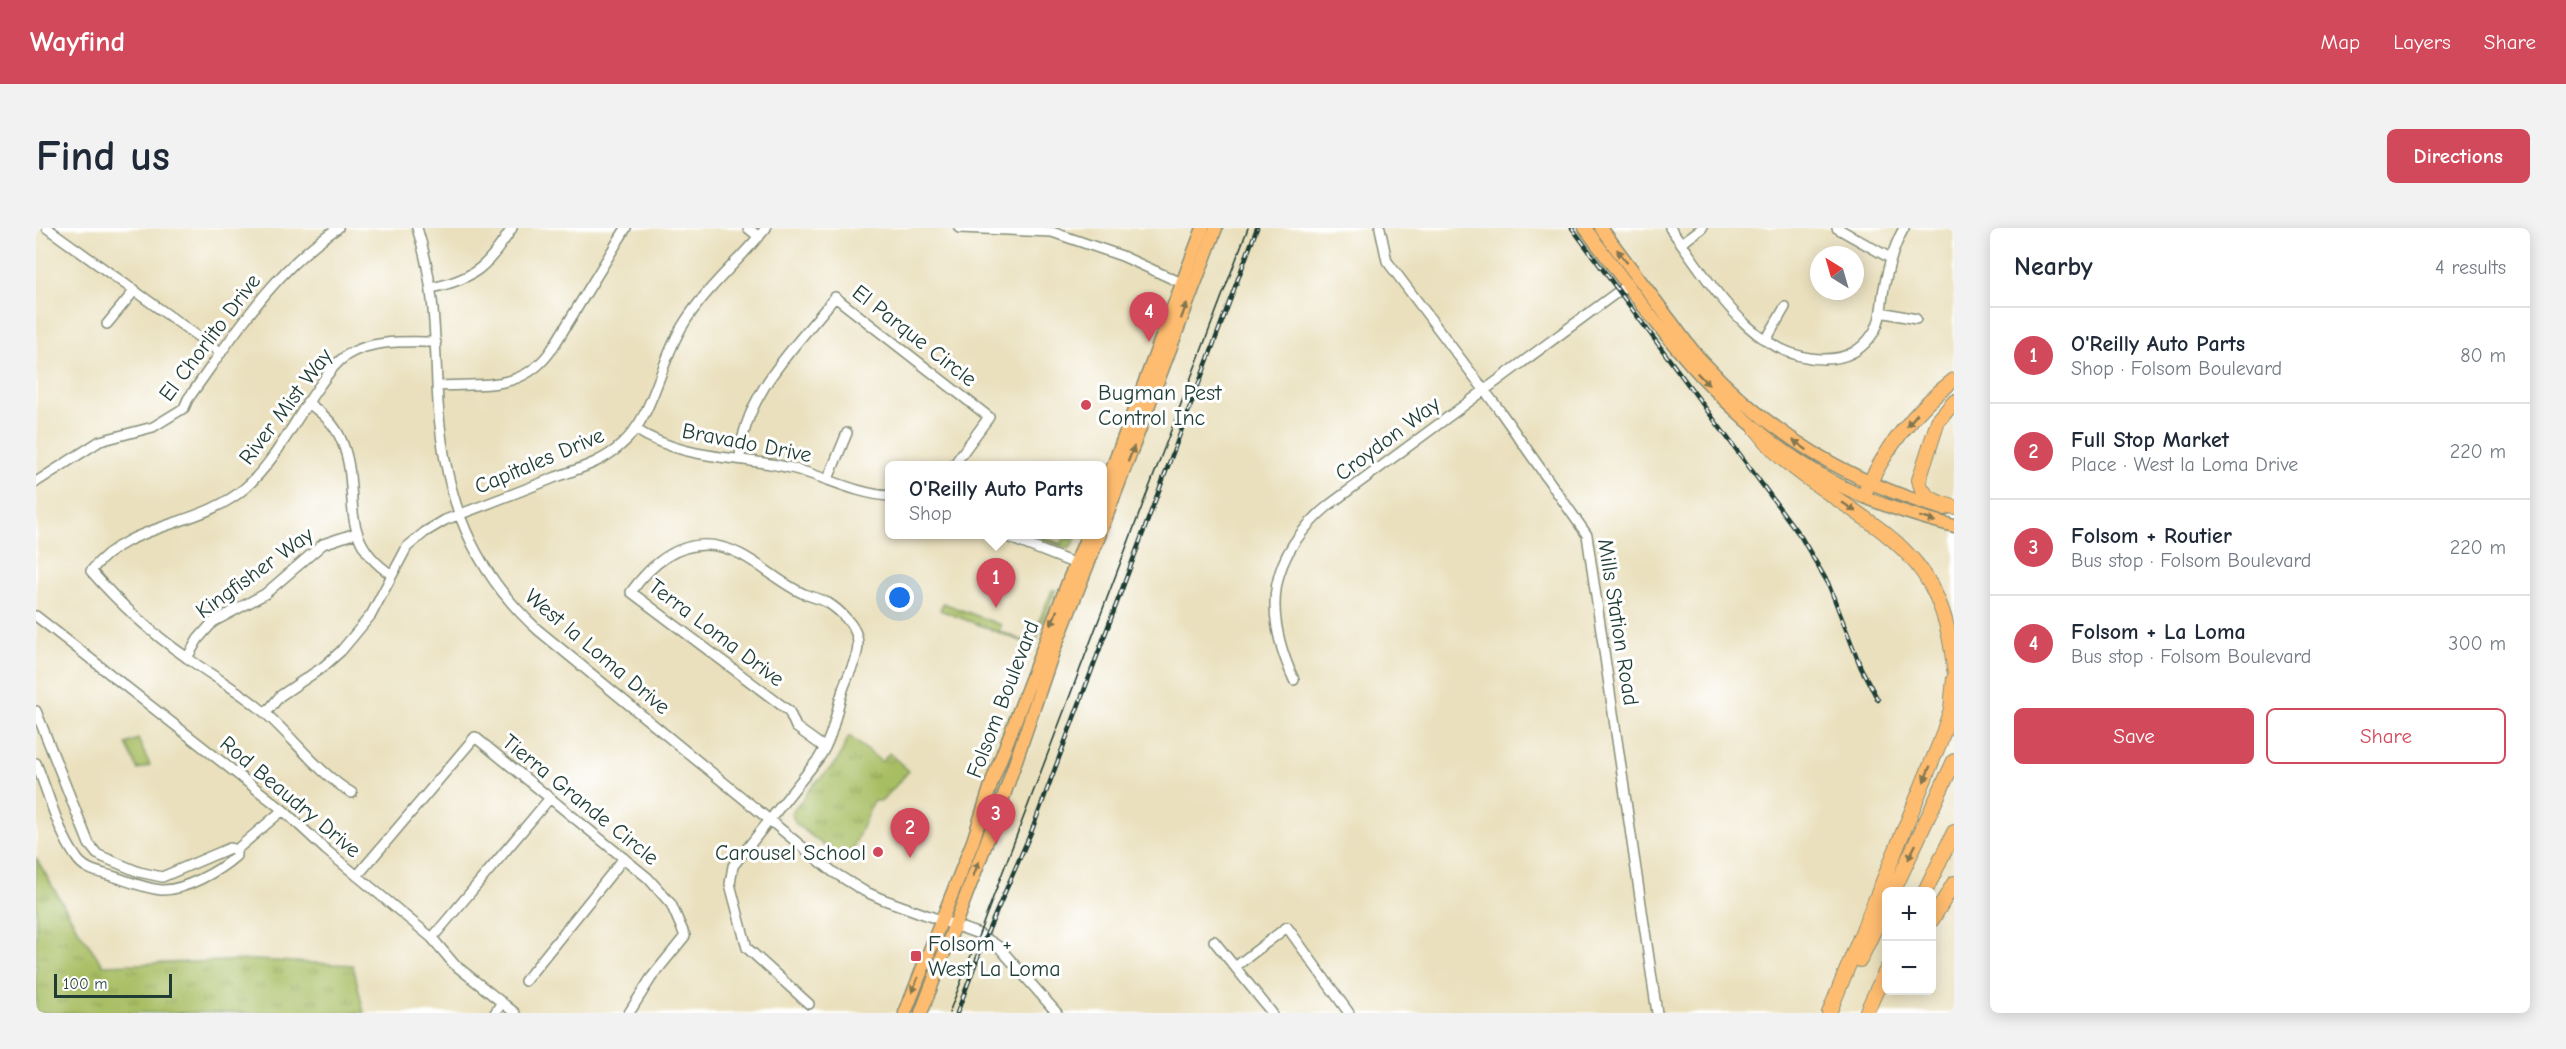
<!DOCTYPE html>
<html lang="en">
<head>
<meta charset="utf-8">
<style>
  body { margin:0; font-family:"Comic Neue",sans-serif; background:#f2f2f3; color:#1f2937 }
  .controls { position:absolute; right:18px; bottom:18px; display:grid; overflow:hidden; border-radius:9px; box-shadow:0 3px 15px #0003 }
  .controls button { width:54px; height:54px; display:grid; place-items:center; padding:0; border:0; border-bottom:2px solid #e0e1e3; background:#fff; color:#1f2937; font:30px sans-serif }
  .compass { position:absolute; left:1774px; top:18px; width:54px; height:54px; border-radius:50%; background:#fff; box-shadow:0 3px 15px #0003; rotate:323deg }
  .scale { position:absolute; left:18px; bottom:15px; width:118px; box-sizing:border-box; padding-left:6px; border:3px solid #1f3d34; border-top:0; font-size:16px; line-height:21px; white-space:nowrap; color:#1f3d34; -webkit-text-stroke:4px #fff; paint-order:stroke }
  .you { position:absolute; left:864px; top:370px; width:21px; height:21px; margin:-15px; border:4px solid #fff; border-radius:50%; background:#1a73e8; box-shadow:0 0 0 9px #1a73e833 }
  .badge { display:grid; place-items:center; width:39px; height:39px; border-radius:50%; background:#d1495b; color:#fff; font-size:20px; font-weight:700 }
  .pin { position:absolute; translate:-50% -50px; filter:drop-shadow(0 2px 3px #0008) }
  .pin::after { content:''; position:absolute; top:32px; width:21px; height:18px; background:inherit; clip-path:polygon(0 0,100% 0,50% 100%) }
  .popup { position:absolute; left:849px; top:233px; width:222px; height:78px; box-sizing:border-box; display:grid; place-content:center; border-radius:9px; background:#fff; filter:drop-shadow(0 2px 4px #0005); font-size:20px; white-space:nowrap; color:#747a83 }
  .popup b { font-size:22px; color:#1f2937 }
  .popup::after { content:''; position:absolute; left:50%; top:100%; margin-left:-12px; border:12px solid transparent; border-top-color:#fff }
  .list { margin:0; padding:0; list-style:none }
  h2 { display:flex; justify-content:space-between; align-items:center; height:78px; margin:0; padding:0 24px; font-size:26px }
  h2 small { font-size:20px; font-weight:400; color:#747a83 }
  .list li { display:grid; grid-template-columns:39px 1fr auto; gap:18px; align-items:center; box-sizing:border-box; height:96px; padding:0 24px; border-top:2px solid #e0e1e3 }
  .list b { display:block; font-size:22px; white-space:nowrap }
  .list p { margin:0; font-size:20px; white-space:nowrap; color:#747a83 }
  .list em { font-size:20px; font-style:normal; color:#747a83 }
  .actions { display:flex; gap:12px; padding:18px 24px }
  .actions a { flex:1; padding:14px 0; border:2px solid #d1495b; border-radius:9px; text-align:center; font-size:21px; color:#d1495b }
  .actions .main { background:#d1495b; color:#fff }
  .map { position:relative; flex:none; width:1918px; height:785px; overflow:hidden; border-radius:9px }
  header { display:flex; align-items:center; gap:36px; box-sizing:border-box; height:84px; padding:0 30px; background:#d1495b; color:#fff }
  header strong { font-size:28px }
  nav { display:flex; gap:33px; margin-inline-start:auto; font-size:21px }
  .intro { display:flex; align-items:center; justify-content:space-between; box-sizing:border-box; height:144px; padding:0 36px }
  h1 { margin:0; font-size:42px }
  .button { padding:15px 27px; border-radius:9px; background:#d1495b; color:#fff; font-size:21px; font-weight:700 }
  main { display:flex; gap:36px; padding:0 36px }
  aside { flex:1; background:#fff; border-radius:9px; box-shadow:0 3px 15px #0003 }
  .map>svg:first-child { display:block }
  .grass { fill:url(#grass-tufts); stroke:#647e4c; stroke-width:1.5 }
  .garden { fill:#a8be63; stroke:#647e4c; stroke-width:1.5 }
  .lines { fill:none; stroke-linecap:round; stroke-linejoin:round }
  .minor-casing { stroke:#848e78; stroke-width:12 }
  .major-casing { stroke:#848e78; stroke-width:15 }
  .highway-casing { stroke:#848e78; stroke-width:16 }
  .minor { stroke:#fff; stroke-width:9 }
  .major { stroke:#febc70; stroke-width:12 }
  .highway { stroke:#febc70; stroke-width:14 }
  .tram { stroke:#1f3d34; stroke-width:1.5 }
  .rail-casing { stroke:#1f3d34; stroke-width:4.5 }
  .rail { stroke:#fff; stroke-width:2; stroke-dasharray:7; stroke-linecap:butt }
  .oneway { fill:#83764f }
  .poi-dot { fill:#d1495b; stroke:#fff; stroke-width:2 }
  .labels { text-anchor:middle; stroke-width:6; stroke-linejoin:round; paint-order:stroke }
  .street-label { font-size:22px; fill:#1f3d34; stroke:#fff }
  .poi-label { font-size:22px; fill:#1f3d34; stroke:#fff; text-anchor:start }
</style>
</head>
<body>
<header>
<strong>Wayfind</strong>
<nav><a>Map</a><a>Layers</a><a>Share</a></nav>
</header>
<div class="intro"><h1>Find us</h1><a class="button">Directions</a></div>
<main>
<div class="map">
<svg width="1918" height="785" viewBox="0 0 1918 785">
  <defs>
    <pattern id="grass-tufts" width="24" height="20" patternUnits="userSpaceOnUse" patternTransform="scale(1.5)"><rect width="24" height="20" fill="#a8be63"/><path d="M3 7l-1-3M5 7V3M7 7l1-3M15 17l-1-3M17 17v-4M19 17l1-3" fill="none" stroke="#889c52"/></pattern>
  </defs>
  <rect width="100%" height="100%" fill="#fff"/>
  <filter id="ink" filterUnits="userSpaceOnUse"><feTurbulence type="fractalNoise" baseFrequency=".0167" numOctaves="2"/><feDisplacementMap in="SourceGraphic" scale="12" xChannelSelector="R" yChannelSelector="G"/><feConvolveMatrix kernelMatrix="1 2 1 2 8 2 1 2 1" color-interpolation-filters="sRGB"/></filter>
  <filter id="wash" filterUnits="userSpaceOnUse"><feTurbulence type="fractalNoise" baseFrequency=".008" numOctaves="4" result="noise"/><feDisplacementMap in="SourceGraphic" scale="24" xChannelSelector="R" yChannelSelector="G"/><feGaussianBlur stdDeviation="1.35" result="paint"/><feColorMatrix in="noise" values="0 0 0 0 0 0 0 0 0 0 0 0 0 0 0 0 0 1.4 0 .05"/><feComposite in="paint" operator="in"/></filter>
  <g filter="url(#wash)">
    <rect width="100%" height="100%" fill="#eae0bd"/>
    <path class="grass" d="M 1038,306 L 1041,307 L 1037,317 L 1032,321 L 1003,310 L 1004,308 L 1025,316 L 1029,309 L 1036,311 Z
      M 1016,362 L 1020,362 L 1005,399 L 1001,398 Z
      M 907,375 L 965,397 L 963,403 L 985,412 L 994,411 L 1000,400 L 1005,402 L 998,418 L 904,382 Z
      M 813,508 L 846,534 L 853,525 L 873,543 L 846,573 L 837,573 L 811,635 L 760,596 L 755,585 L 779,555 L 801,534 Z
      M 0,630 L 41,700 L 67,737 L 220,732 L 317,737 L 328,785 L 0,785 Z"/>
    <path class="garden" d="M 102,511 L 114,537 L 102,542 L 90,516 Z"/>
  </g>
  <g filter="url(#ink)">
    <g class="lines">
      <defs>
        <path id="minor" d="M 11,0 L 185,125
          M 381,0 C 398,52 399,103 401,157 C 405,255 428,335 502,402 L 797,644 L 828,663 L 846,671 L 943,706 L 962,718 L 1021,785
          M 712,0 L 723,9
          M 923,0 L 1016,4 L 1086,28 L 1150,57
          M 1344,0 L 1351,33 L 1464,183 L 1551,307 L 1621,785
          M 1634,0 C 1673,51 1715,131 1788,131 C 1810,131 1826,123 1838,104 C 1846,91 1845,76 1848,60 C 1852,39 1857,19 1868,0
          M 1801,0 L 1854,30
          M 1646,15 L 1666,0
          M 395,60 C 439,51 453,37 476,0
          M 1845,84 L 1880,91
          M 71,96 L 99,62
          M 1730,112 L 1749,79
          M 401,158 C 447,155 487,164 516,121 L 590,0
          M 271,174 C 284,184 296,193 303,207 C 329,259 296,308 356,347
          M 599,201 C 649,233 700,227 755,240 C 788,248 819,266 854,268
          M 704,230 C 707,166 762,116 799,69 L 953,189 L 917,238
          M 792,251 L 811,205
          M 0,254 L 64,213 L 117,199 L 148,180 L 152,171 C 196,110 238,41 302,0
          M 964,306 L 1045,338
          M 0,388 L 247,582 L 290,622 L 396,710 L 418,736 L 479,785
          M 151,430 L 162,411 L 177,394 L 229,366 L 287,316 L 320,305
          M 1258,452 C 1226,382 1232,328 1293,277 L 1591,57
          M 0,483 L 53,616 L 61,626 L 67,629 L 103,644 L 126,649 L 194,620 L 200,622
          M 230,485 L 244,468 L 287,439 L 305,423 L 335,387 L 371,319 L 389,304 L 409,292 C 446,278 483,264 520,249 C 542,241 567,234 585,217 C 619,187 623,135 647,97 C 669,61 703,33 730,0
          M 0,535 C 12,564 22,604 40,629 C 48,642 62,644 76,648 C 92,653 108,660 125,662 C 148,663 183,643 200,628 L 200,622 L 247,582
          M 316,565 C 282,545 258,510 228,484 C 204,463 176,448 150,429 C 114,404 83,375 55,343 C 92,294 163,300 209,260 C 240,233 259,191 284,157 C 292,146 299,135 311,127 C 337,111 371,114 400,114
          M 321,648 L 439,509 L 612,650 L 635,676 L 649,708 L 615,750 L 593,785
          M 396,710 L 514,570
          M 1178,713 L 1236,785
          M 1199,739 L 1251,699 L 1313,785
          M 489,753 L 588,630
          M 773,776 L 711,720 L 694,656 L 697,638 L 783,530 C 797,509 799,488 806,465 C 810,448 826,427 821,409 C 819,397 802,381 792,375 C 784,370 774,369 766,365 C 744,355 726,337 704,326 C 658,303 622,327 595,364 L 753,483 L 760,499 L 789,520
          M 459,785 L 466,774"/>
        <path id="major" d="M 1549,0 C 1622,98 1685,191 1794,252 C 1833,274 1876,287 1918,298
          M 1565,0 C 1587,30 1610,60 1633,91 C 1644,105 1654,121 1667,134 C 1732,205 1815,255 1908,281
          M 1066,267 L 1167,0
          M 1066,300 L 1180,0
          M 869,785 L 937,613 L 957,551 L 1034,349 L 1052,306
          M 885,785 L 964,579 L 1017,424 L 1064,306"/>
        <path id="highway" d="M 1918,174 L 1902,193 L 1883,252 C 1886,270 1902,275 1918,279
          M 1720,201 C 1729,211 1737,223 1748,232 C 1833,302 1907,314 1918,441
          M 1827,268 C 1848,223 1878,182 1918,152
          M 1857,664 L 1918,533
          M 1889,664 L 1918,604
          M 1896,692 L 1918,655
          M 1824,732 L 1850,677
          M 1793,785 L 1904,514 L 1915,481 L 1918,450
          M 1830,785 L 1850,742"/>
      </defs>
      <use href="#minor" class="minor-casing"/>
      <use href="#major" class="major-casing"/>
      <use href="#highway" class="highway-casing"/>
      <use href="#minor" class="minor"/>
      <use href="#major" class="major"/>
      <use href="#highway" class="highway"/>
      <path class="tram" d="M 913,785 L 1212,0"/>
      <defs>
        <path id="rail" d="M 1536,0 L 1765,309 L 1792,355 L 1825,440 L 1842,472
          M 921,785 L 949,710 L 996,602 L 1221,0"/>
      </defs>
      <use href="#rail" class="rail-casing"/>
      <use href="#rail" class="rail"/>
    </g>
    <defs><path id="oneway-solid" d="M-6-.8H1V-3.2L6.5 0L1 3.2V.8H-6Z" transform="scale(1.5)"/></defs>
    <g class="oneway">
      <use href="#oneway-solid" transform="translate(1586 28) rotate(-127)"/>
      <use href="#oneway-solid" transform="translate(1148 83) rotate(-70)"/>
      <use href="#oneway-solid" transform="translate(1667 151) rotate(46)"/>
      <use href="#oneway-solid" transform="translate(1876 192) rotate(130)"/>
      <use href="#oneway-solid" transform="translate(1764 217) rotate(-145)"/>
      <use href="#oneway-solid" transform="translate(1095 226) rotate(-69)"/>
      <use href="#oneway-solid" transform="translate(1813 279) rotate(34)"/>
      <use href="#oneway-solid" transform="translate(1892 291) rotate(16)"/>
      <use href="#oneway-solid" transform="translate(1018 390) rotate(111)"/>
      <use href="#oneway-solid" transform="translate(1891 546) rotate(112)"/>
      <use href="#oneway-solid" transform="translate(1876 624) rotate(116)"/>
      <use href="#oneway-solid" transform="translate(940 641) rotate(-69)"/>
      <use href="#oneway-solid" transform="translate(879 757) rotate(112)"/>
    </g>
  </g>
  <g class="poi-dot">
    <circle cx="1050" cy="177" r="6"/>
    <circle cx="842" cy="624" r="6"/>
    <rect x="874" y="722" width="12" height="12" rx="3"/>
  </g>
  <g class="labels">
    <g class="street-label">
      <text transform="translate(879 107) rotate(38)" y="8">El Parque Circle</text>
      <text transform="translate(173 109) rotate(-53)" y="8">El Chorlito Drive</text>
      <text transform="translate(249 178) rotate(-53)" y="8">River Mist Way</text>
      <text transform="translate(1351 210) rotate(-37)" y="8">Croydon Way</text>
      <text transform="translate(711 214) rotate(11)" y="8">Bravado Drive</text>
      <text transform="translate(503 232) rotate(-23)" y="8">Capitales Drive</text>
      <text transform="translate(218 344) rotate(-36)" y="8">Kingfisher Way</text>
      <text transform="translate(1583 394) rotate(81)" y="8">Mills Station Road</text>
      <text transform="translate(681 404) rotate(37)" y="8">Terra Loma Drive</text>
      <text transform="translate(562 423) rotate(40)" y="8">West la Loma Drive</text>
      <text transform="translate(966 471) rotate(-69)" y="8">Folsom Boulevard</text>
      <text transform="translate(255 568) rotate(40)" y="8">Rod Beaudry Drive</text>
      <text transform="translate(545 571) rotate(39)" y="8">Tierra Grande Circle</text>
    </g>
    <g class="poi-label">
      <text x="1062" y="172">Bugman Pest<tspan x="1062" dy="25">Control Inc</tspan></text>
      <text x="830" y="632" text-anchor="end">Carousel School</text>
      <text x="892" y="723">Folsom +<tspan x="892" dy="25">West La Loma</tspan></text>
    </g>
  </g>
</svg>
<div class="controls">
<button>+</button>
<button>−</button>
</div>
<svg class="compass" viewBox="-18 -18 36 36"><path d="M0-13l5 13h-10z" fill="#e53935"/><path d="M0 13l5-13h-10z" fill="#747a83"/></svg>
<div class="scale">100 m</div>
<div class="you"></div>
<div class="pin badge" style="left:960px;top:380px">1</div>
<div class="popup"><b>O'Reilly Auto Parts</b>Shop</div>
<div class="pin badge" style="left:874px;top:630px">2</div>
<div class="pin badge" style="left:960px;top:616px">3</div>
<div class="pin badge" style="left:1113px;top:114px">4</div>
</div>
<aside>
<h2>Nearby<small>4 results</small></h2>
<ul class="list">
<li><span class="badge">1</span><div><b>O'Reilly Auto Parts</b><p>Shop · Folsom Boulevard</p></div><em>80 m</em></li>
<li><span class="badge">2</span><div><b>Full Stop Market</b><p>Place · West la Loma Drive</p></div><em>220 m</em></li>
<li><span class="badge">3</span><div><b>Folsom + Routier</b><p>Bus stop · Folsom Boulevard</p></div><em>220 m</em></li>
<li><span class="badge">4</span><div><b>Folsom + La Loma</b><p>Bus stop · Folsom Boulevard</p></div><em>300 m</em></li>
</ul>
<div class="actions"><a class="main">Save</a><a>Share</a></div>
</aside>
</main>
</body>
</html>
